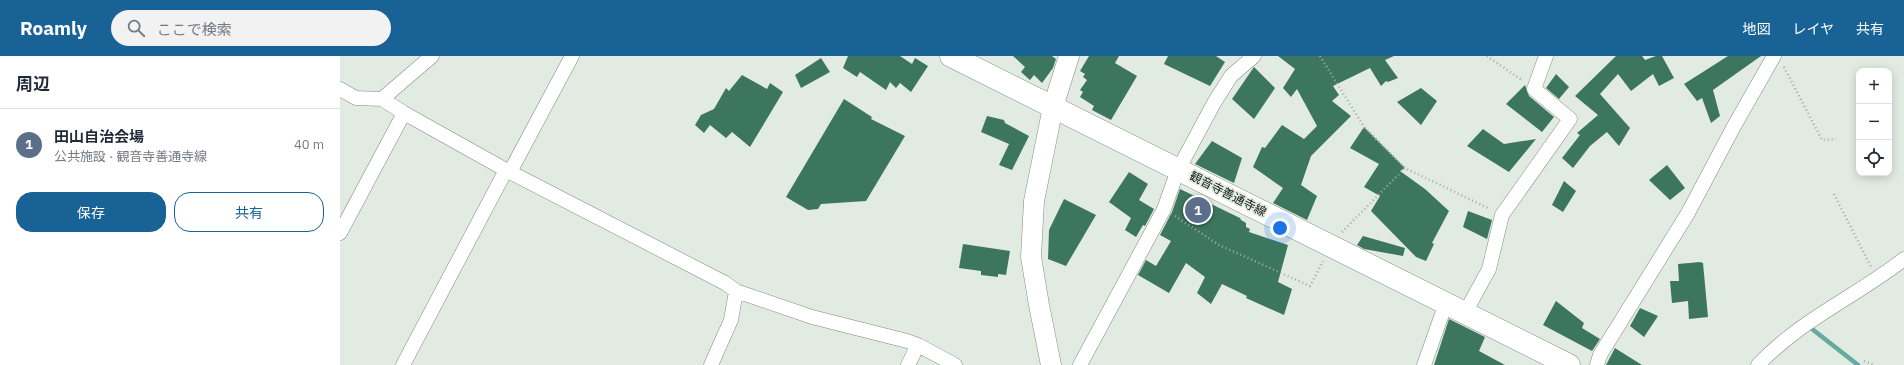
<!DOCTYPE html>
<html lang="ja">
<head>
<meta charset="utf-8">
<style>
  body { margin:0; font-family:"IBM Plex Sans","Noto Sans JP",sans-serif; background:#f2f2f3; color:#1f2937 }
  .controls { position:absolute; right:12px; top:12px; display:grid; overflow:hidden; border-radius:8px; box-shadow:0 2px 10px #0003 }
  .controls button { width:36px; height:36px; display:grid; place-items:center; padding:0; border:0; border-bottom:1px solid #e0e1e3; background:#fff; color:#1f2937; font:20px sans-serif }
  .you { position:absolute; left:940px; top:172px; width:14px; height:14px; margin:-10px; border:3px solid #fff; border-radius:50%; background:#1a73e8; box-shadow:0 0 0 6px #1a73e833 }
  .badge { display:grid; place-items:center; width:26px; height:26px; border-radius:50%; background:#186296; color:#fff; font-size:13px; font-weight:700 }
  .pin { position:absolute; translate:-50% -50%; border:2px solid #fff; box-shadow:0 1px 4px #0006 }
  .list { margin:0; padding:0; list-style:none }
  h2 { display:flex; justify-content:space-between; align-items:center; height:52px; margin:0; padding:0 16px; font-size:17px }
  h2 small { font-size:13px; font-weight:400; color:#747a83 }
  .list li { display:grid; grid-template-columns:26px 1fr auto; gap:12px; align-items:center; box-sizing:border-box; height:72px; padding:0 16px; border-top:1px solid #e0e1e3 }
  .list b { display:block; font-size:15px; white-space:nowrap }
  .list p { margin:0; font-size:13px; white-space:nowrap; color:#747a83 }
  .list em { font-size:13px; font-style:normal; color:#747a83 }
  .actions { display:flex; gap:8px; padding:12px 16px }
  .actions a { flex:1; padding:9px 0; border:1px solid #186296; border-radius:16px; text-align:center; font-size:14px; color:#186296 }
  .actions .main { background:#186296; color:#fff }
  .icon { flex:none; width:22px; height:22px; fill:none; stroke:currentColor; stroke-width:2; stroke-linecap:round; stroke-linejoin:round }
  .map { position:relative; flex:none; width:1564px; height:309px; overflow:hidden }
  header { display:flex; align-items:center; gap:24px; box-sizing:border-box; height:56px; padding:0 20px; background:#186296; color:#fff }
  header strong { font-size:19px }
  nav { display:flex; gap:22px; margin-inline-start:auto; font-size:14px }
  .search { width:280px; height:36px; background:#f2f2f3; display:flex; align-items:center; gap:10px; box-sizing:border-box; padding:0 14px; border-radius:22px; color:#747a83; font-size:15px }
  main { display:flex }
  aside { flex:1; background:#fff }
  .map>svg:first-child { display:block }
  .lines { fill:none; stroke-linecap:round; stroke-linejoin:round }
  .stream { stroke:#65a9a1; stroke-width:4.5 }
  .building { fill:#3d765f }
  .street-casing { stroke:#828b82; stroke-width:15 }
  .secondary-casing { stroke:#828b82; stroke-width:21 }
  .primary-casing { stroke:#828b82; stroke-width:23 }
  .path { stroke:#a4aca5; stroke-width:2.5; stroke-dasharray:1 3; stroke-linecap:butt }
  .street { stroke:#fff; stroke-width:14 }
  .secondary { stroke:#fff; stroke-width:20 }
  .primary { stroke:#fff; stroke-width:22 }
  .labels { text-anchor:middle; stroke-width:3.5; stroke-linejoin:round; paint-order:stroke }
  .street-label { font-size:12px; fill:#161916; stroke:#e1ebe2 }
</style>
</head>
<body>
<header>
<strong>Roamly</strong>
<div class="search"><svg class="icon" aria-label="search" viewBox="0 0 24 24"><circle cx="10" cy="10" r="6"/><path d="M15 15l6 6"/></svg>ここで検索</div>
<nav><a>地図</a><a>レイヤ</a><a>共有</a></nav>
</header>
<main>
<aside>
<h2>周辺<small></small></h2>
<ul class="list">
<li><span class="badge" style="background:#5c6f8a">1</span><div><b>田山自治会場</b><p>公共施設 · 観音寺善通寺線</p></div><em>40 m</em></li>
</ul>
<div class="actions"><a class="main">保存</a><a>共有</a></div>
</aside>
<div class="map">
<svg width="1564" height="309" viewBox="0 0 1564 309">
  <rect width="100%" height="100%" fill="#e1ebe2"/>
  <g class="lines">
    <path class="stream" d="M 1467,269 L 1518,309"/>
  </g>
  <path class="building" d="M 508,0 L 560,0 L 572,8 L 575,2 L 588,10 L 571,36 L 560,27 L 556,32 L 550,26 L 546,34 L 520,16 L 517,21 L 503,12 Z
    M 673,0 L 712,0 L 716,3 L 713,12 L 702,27 L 694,19 L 690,24 L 681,16 L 685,11 Z
    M 749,0 L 779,0 L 775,7 L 797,20 L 771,64 L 752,54 L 754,50 L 740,41 L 743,36 L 740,34 L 747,24 L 743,21 L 745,18 L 740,15 Z
    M 828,0 L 876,0 L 885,6 L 870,30 L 824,8 Z
    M 938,0 L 1054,0 L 1045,4 L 1058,22 L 1048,26 L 1046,25 L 1041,30 L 1030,12 L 993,30 L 999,39 L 992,45 L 1011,60 L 971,100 L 961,129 L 977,140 L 967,164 L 933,147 L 943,132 L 913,111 L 922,91 L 925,92 L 942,69 L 964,83 L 977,70 L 957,33 L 951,41 L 943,32 L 955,13 Z
    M 1276,0 L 1302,0 L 1305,4 L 1316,0 L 1322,0 L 1334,22 L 1319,30 L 1313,18 L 1291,35 L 1278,18 L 1260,38 L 1290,72 L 1279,90 L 1267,76 L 1250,90 L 1233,112 L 1222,102 L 1240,79 L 1237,77 L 1258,59 L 1235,40 Z
    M 1388,0 L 1421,0 L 1373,34 L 1380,60 L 1371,67 L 1362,42 L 1357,45 L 1344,28 Z
    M 481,2 L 490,16 L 461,32 L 455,19 Z
    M 914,11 L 935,32 L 914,63 L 892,43 Z
    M 1216,18 L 1229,31 L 1219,43 L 1206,32 Z
    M 402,19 L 427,33 L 430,27 L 443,36 L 410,91 L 392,76 L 386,82 L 370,69 L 364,77 L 355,69 L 361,59 L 374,53 L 386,32 L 389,35 Z
    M 1185,29 L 1189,40 L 1214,61 L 1202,76 L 1166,48 Z
    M 1081,32 L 1097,45 L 1081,69 L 1057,46 Z
    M 504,43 L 532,61 L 531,63 L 565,80 L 526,145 L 481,148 L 478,153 L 468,154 L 446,141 Z
    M 647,60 L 664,64 L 665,67 L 689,80 L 672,114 L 659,109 L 669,88 L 641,76 Z
    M 1024,71 L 1065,112 L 1060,115 L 1085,133 L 1109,155 L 1092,187 L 1094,188 L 1086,205 L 1076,201 L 1031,155 L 1040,140 L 1024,131 L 1039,108 L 1010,92 Z
    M 1143,73 L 1164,88 L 1196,83 L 1169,116 L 1127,90 Z
    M 872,85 L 902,102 L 894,127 L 855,108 Z
    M 1327,109 L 1345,132 L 1330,144 L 1309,124 Z
    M 789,116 L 808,128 L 799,144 L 814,153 L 805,170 L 803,169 L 796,181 L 785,174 L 791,162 L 769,146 Z
    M 1224,125 L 1236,135 L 1223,156 L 1212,149 Z
    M 840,133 L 900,162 L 901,164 L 906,167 L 906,171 L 910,173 L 909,176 L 948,189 L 938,226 L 952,233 L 944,259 L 906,242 L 907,240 L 882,228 L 871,248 L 857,237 L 865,221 L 846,207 L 829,237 L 798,219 L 806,204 L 816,210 L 831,185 L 820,179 L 832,156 Z
    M 724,143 L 756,159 L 726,210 L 708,203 L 709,174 Z
    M 1128,155 L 1152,164 L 1147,183 L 1123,171 Z
    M 1023,180 L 1065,192 L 1063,200 L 1024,193 L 1017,189 Z
    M 623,188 L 670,195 L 666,219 L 658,218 L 658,221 L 641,219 L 641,215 L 619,212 Z
    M 1360,206 L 1363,207 L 1368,261 L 1349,263 L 1348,245 L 1332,247 L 1330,225 L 1339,225 L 1338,208 Z
    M 1216,245 L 1244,267 L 1242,272 L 1260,283 L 1252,295 L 1203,269 Z
    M 1300,252 L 1318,260 L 1304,281 L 1290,270 Z
    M 1109,263 L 1145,281 L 1139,295 L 1165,309 L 1094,309 Z
    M 1275,292 L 1278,294 L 1302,309 L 1266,309 Z"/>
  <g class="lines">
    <defs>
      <path id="street" d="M 0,33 L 16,42 L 42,43 L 64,57 L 166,114 L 385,227 L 396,235 L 472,261 L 567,285 L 578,289 L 615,309
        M 42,43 L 92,0
        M 170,116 L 232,0
        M 0,177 L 64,57
        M 1125,257 L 1149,213 L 1162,159 L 1230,63 L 1194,33 L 1206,0
        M 63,309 L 166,114
        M 371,309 L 391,264 L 396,235
        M 568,309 L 578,289
        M 740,309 L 824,153 L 838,114 L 874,47 L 891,20 L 914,0
        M 1084,309 L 1106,247
        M 1257,309 L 1260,299 L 1348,157 L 1393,72 L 1434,0
        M 1418,309 C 1460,264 1517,240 1564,203"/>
      <path id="secondary" d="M 711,309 L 699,249 L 691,201 L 694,145 L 713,51 L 729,0"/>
      <path id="primary" d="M 611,0 L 1229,309"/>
    </defs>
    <use href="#street" class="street-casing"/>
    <use href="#secondary" class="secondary-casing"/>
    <use href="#primary" class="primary-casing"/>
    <path class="path" d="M 980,0 L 1024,71 L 1065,112 L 1150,153
      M 1147,0 L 1183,25
      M 1444,11 L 1482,84 L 1496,83
      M 1494,138 L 1531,211
      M 835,160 L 879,189 L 970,230 L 983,205
      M 1002,176 L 1065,112
      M 1524,305 L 1534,309"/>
    <use href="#street" class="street"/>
    <use href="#secondary" class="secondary"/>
    <use href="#primary" class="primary"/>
  </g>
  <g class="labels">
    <g class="street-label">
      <text transform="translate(888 138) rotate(27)" y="4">観音寺善通寺線</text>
    </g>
  </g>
</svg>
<div class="controls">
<button>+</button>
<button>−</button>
<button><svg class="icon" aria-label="locate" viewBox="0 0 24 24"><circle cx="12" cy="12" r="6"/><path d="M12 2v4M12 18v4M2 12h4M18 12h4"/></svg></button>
</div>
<div class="you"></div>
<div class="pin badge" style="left:858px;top:154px;background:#5c6f8a">1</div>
</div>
</main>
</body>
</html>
